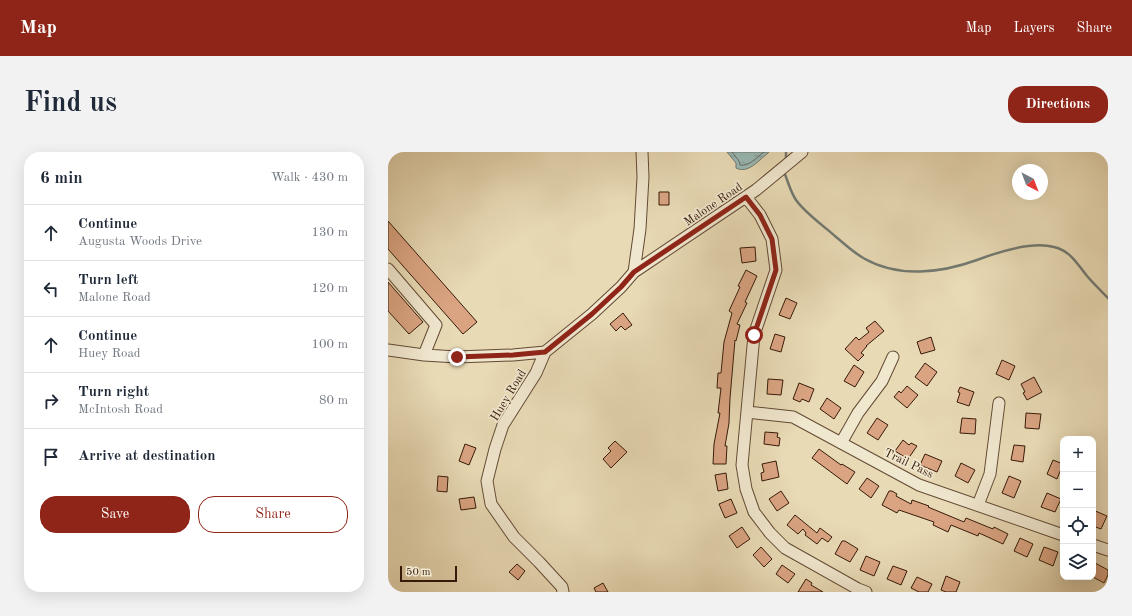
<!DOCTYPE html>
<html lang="en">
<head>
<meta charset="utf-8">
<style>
  body { margin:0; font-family:"Old Standard TT",serif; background:#f2f2f3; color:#1f2937 }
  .controls { position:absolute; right:12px; bottom:12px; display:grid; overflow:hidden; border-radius:8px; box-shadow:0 4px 16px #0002 }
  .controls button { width:36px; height:36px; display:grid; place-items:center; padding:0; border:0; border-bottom:1px solid #e0e1e3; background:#fff; color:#1f2937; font:20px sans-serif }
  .compass { position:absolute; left:624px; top:12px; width:36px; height:36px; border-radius:50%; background:#fff; box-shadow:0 4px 16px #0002; rotate:138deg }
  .scale { position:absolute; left:12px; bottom:10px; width:57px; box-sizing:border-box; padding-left:4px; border:2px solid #371a09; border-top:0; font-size:11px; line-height:14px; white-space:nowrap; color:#371a09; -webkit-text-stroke:3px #f0e7cf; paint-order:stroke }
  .stop { position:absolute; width:12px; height:12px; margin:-9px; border:3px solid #8f2418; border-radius:50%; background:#fff }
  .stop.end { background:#8f2418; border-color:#fff; box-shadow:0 1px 4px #0008 }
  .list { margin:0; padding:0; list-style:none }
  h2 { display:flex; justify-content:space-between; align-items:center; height:52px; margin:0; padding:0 16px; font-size:17px }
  h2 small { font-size:13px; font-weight:400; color:#747a83 }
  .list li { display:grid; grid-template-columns:26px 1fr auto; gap:12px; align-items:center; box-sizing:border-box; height:56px; padding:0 16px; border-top:1px solid #e0e1e3 }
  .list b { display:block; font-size:15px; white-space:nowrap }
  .list p { margin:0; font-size:13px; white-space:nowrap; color:#747a83 }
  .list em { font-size:13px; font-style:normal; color:#747a83 }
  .actions { display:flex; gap:8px; padding:12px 16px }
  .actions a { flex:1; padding:9px 0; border:1px solid #8f2418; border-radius:16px; text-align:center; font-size:14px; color:#8f2418 }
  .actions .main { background:#8f2418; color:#fff }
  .icon { flex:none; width:22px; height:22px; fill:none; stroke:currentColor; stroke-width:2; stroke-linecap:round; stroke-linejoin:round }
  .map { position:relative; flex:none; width:720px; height:440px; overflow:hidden; border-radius:16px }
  header { display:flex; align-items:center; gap:24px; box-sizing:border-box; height:56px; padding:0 20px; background:#8f2418; color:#fff }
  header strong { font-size:19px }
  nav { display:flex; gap:22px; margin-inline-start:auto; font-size:14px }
  .intro { display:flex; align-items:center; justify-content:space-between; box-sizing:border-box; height:96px; padding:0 24px }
  h1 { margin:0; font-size:28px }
  .button { padding:10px 18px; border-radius:16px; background:#8f2418; color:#fff; font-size:14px; font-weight:700 }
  main { display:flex; gap:24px; padding:0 24px }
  aside { flex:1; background:#fff; border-radius:16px; box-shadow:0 4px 16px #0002 }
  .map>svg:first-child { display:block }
  .water { fill:url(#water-ripples); stroke:#727971 }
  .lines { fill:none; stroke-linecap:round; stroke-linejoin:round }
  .shore { stroke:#686a60; stroke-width:1 }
  .stream { stroke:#727971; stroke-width:2.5 }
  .building { fill:#daa482; stroke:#371a09 }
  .minor-casing { stroke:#634a34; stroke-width:13 }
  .minor { stroke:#f0e7cf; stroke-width:11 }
  .route { stroke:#8f2418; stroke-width:5 }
  .labels { text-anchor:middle; stroke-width:3.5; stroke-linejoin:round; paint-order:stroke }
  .street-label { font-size:12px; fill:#371a09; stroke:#f0e7cf }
</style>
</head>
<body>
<header>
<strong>Map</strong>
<nav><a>Map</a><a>Layers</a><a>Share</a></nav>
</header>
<div class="intro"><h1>Find us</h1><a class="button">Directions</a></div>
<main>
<aside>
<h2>6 min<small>Walk · 430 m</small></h2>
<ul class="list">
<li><svg class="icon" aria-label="ahead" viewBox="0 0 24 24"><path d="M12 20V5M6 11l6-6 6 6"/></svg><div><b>Continue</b><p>Augusta Woods Drive</p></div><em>130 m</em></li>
<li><svg class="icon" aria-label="left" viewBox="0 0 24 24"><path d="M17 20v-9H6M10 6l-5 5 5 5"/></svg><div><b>Turn left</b><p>Malone Road</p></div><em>120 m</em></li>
<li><svg class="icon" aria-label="ahead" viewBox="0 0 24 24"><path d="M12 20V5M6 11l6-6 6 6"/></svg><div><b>Continue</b><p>Huey Road</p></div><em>100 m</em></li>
<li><svg class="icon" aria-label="right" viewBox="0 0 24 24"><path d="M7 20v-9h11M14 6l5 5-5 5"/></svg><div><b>Turn right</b><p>McIntosh Road</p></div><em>80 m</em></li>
<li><svg class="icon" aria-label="arrive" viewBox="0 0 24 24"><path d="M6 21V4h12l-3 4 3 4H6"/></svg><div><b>Arrive at destination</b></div></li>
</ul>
<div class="actions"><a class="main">Save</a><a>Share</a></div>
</aside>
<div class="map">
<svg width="720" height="440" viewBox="0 0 720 440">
  <defs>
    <pattern id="water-ripples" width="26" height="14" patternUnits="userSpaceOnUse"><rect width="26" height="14" fill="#99b9b6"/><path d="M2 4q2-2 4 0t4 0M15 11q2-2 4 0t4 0" fill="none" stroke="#849e9b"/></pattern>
  </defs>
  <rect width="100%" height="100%" fill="#e8dab5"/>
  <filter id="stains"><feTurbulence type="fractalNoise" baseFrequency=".005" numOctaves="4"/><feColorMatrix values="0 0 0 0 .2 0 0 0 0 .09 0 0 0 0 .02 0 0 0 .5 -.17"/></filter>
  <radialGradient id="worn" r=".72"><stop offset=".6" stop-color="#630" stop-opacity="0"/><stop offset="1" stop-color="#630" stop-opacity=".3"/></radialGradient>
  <path class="water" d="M 339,0 L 381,0 L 379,2 C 370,9 360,22 348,16 L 348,11 Z"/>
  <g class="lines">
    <path class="shore" d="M 344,0 L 351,9 L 352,13 C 361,15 369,5 376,0"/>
    <path class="stream" d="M 398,0 L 398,9
      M 396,20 C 400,29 402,39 408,48 C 418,62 435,73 448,85 C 458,93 466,101 477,107 C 511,126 553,121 589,108 C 610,100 643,89 666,95 C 683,99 689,112 699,124 C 706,132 713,139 720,146"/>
  </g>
  <path class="building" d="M 271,40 L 281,40 L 281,53 L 271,53 Z
    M 0,69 L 89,170 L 75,182 L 0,97 Z
    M 367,95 L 368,109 L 354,111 L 352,96 Z
    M 358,118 L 369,124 L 357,150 L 359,151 L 349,172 L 352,173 L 348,189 L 347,188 L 342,246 L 341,270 L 341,271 L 337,294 L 339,294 L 338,312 L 325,312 L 326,292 L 332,261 L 330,261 L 333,236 L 329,236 L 330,221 L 333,221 L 336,190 L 344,161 L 341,159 L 352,135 L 350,134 Z
    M 0,130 L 35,170 L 21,182 L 0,159 Z
    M 398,146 L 409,151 L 402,167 L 391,163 Z
    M 235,161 L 244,173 L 237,178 L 233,174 L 228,179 L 222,172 Z
    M 487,169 L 496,179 L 478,194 L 479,194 L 473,201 L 476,203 L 470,209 L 457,197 L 468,185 L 471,188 L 481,180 L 478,176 Z
    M 387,182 L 397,185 L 393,200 L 382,197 Z
    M 543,185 L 547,198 L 533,202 L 529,190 Z
    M 614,208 L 627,214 L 621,228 L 608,222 Z
    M 537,211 L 549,220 L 539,234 L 527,225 Z
    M 466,213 L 476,220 L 467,235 L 456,229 Z
    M 646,225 L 654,240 L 639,248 L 635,241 L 637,240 L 633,232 Z
    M 380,227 L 395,228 L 393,243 L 379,242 Z
    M 411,231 L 426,237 L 421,250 L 414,247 L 412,250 L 405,247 Z
    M 519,234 L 530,243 L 519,256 L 506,245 L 511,239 L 513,241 Z
    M 572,235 L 586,240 L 581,254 L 569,250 L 572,241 L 570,240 Z
    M 439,246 L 453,256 L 446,267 L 432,257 Z
    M 638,261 L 653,262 L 651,277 L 637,276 Z
    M 489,266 L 500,273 L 490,288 L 479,281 Z
    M 574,266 L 588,267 L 587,282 L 572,281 Z
    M 377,280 L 390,281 L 389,285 L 392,286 L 391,294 L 376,292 Z
    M 515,288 L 521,293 L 523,291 L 529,294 L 520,307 L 507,299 Z
    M 227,289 L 239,300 L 223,316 L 215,307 L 223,299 L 220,296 Z
    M 77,292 L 88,296 L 81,313 L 71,309 Z
    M 626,293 L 637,294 L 635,310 L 623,308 Z
    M 431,297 L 453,313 L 454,312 L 467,320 L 459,332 L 424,306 Z
    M 537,302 L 554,309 L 549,320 L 532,313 Z
    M 665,308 L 675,312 L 669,327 L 659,322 Z
    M 388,309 L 391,325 L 374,329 L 373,321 L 376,320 L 374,312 Z
    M 573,311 L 587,318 L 580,331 L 567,324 Z
    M 338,321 L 340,337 L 330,339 L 327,323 Z
    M 50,324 L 60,325 L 59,340 L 49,339 Z
    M 621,324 L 633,329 L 626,346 L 614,341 Z
    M 479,326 L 491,334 L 483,346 L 471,337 Z
    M 393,339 L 401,351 L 389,359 L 381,347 Z
    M 501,339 L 504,339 L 509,342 L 508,344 L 523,352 L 524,348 L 541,354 L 540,355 L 576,370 L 578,366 L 605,377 L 606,375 L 620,382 L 615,392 L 591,381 L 590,384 L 563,373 L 560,380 L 545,373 L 546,370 L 511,358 L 509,361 L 494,353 Z
    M 659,341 L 673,347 L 667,360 L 653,355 Z
    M 86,345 L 88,356 L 73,358 L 71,347 Z
    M 343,347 L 349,361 L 337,366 L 331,352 Z
    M 705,358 L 719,364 L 713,377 L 705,374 Z
    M 407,363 L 429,381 L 432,376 L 444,385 L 440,390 L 434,386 L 429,392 L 417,383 L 418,381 L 415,377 L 410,382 L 399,373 Z
    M 354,375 L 362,387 L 349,396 L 341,384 Z
    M 632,386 L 645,392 L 639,405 L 626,399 Z
    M 454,389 L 457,389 L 470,397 L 462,410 L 447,402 Z
    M 373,395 L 384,407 L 376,415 L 365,403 Z
    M 656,395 L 670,400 L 665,414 L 651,408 Z
    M 478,404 L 492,410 L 486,424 L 472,418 Z
    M 707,411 L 720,418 L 720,423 L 716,431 L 705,425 L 705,414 Z
    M 129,412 L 137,419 L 130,428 L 121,420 Z
    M 394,413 L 407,422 L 400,431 L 388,422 Z
    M 505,414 L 519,419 L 513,433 L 499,427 Z
    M 558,424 L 572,430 L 568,440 L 558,440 L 553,438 Z
    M 529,425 L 544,432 L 540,440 L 531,440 L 523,436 Z
    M 418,427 L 424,431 L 423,433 L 435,440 L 410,440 Z
    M 215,431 L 220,440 L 208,440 L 206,436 Z"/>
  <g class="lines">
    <defs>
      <path id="minor" d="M 358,45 L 372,63 L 384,87 L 388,118 L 366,183 L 354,313 L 358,337 L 366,360 L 382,381 L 397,396 L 470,437 L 478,440
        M 0,117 L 48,173 L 36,203
        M 246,120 L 368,38 L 414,0
        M 0,198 L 36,203 L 69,205 L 125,203 L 157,200
        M 359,260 L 405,265 L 531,333 L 675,383
        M 453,291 L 470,261 L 494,229 L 505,205
        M 590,353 L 602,322 L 611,251
        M 705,393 L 720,398
        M 175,440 L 174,435 L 151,410 L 126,385 L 103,352 L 99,329 L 107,297 L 115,273 L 148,221 L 157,200 L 204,162 L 233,135 L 246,120 L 252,77 L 255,25 L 254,0"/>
    </defs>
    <use href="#minor" class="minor-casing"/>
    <use href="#minor" class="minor"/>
  </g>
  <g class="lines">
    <path class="route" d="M 69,205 L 125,203 L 157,200 L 204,162 L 233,135 L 246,120 L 358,45 L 372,63 L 384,87 L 388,118 L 366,183"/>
  </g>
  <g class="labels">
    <g class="street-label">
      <text transform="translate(325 52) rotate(-34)" y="4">Malone Road</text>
      <text transform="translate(120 243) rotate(-59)" y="4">Huey Road</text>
      <text transform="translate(521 311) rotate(26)" y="4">Trail Pass</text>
    </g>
  </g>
  <rect width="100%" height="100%" filter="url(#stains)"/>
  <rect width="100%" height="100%" fill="url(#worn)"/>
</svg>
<div class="controls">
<button>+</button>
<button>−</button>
<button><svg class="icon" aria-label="locate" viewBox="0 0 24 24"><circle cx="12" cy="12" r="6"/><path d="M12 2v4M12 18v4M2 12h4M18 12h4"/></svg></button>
<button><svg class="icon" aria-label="layers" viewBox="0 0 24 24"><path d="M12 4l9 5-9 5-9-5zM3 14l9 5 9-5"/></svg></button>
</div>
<svg class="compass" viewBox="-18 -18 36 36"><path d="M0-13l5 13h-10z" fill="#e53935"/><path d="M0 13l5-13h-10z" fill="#747a83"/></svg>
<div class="scale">50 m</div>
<div class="stop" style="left:366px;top:183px"></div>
<div class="stop end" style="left:69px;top:205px"></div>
</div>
</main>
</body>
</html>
